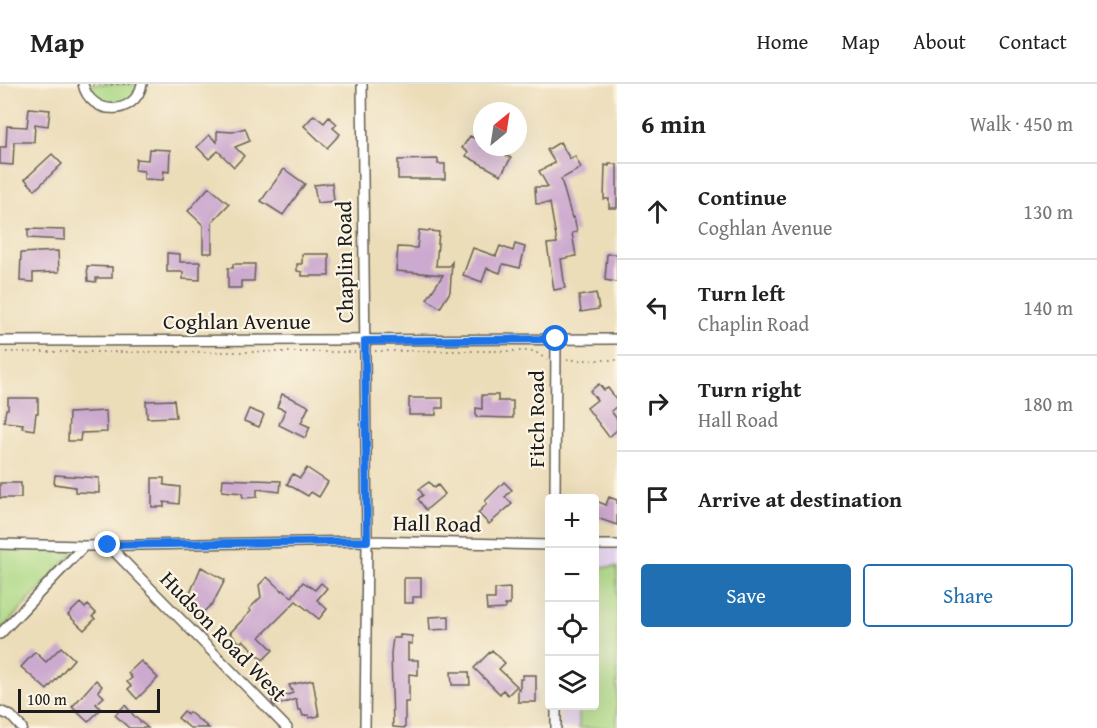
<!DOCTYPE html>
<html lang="en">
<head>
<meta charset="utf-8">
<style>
  body { margin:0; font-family:"Gentium Book Plus",serif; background:#f2f2f2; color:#222 }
  .controls { position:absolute; right:18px; bottom:18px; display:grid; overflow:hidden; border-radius:6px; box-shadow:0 6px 24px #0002 }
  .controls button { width:54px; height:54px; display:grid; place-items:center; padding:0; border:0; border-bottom:2px solid #e0e0e0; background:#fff; color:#222; font:30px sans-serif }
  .compass { position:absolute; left:473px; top:18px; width:54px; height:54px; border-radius:50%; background:#fff; box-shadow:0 6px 24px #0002; rotate:30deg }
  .scale { position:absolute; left:18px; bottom:15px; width:142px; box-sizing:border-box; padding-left:6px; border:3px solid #1c1c1c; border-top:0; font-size:16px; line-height:21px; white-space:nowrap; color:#1c1c1c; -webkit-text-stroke:4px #fcf5e5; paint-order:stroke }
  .stop { position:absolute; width:18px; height:18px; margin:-14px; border:4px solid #1a73e8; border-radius:50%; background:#fff }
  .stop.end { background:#1a73e8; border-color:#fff; box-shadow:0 2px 6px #0008 }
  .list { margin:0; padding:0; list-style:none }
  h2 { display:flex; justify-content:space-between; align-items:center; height:78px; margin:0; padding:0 24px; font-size:26px }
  h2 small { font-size:20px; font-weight:400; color:#767676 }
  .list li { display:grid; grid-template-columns:39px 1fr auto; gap:18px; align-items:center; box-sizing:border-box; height:96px; padding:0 24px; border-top:2px solid #e0e0e0 }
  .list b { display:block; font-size:22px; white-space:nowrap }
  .list p { margin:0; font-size:20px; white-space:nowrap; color:#767676 }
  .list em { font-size:20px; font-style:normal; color:#767676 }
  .actions { display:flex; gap:12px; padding:18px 24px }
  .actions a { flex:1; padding:14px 0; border:2px solid #1f6fb2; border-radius:6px; text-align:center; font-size:21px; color:#1f6fb2 }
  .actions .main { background:#1f6fb2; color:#fff }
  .icon { flex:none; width:33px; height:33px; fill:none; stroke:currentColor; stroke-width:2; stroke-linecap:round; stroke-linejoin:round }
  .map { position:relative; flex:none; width:617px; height:644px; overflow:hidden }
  header { display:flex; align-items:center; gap:36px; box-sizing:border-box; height:84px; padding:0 30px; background:#fff; border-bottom:2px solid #e0e0e0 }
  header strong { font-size:28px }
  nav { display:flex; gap:33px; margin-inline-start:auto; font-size:21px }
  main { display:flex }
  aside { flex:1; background:#fff }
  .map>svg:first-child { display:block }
  .built { fill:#e4d3f2 }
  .green { fill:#add986; stroke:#647a51; stroke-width:1.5 }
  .building { fill:#cca9cf }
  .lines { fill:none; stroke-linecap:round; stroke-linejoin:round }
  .street-casing { stroke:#656053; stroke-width:12 }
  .path { stroke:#656053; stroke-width:1.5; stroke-dasharray:1.5 4.5; stroke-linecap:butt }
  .street { stroke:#fff; stroke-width:9 }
  .route { stroke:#1a73e8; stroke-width:8 }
  .labels { text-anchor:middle; stroke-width:4.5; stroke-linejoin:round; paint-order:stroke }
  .street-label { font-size:22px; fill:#1c1c1c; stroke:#fcf5e5 }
</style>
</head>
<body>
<header>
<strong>Map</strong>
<nav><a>Home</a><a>Map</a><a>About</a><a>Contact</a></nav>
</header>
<main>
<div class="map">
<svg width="617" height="644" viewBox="0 0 617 644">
  <rect width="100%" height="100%" fill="#fcf5e5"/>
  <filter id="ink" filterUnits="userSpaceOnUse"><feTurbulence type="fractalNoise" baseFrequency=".0167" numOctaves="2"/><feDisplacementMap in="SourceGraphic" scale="12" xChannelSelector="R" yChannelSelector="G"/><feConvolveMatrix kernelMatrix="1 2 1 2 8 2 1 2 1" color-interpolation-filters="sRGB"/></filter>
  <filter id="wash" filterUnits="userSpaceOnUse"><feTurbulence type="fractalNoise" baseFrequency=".008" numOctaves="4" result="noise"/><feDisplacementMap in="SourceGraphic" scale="24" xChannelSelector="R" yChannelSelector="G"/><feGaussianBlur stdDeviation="1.35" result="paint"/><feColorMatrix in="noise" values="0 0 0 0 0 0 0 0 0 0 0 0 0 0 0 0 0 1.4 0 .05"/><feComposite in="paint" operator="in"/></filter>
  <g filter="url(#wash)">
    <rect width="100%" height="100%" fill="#ecddb9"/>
    <path class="built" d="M 617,464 L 617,644 L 561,644 L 560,622 L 594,622 L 595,465 Z"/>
    <path class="green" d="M 83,0 L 142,0 L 134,17 L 101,24 Z
      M 0,462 L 78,464 L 0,547 Z
      M 595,483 L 617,483 L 617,644 L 579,644 L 579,622 L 594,622 Z"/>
    <g id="blocks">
      <path class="building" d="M 29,24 L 50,26 L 48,42 L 35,40 L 34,58 L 14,58 L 13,81 L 0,80 L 0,63 L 6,63 L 7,42 L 27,43 Z
        M 314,31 L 324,39 L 329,33 L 337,40 L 333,44 L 340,50 L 327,64 L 304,42 Z
        M 245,44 L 250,57 L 235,63 L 244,72 L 234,83 L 218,67 L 209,75 L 197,63 L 209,51 L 217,58 L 217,47 L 233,48 Z
        M 470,52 L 482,58 L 482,63 L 490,63 L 511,74 L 501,91 L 466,72 L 468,68 L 462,64 Z
        M 560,58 L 570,75 L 575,72 L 581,84 L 561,95 L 572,134 L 574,133 L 577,148 L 572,149 L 576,172 L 561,175 L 565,204 L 554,206 L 547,160 L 557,159 L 550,119 L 536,120 L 535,103 L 548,103 L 539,87 L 555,79 L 547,66 Z
        M 149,65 L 170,66 L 169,88 L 164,87 L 163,96 L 144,95 L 144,87 L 135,86 L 136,75 L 148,76 Z
        M 52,70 L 62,80 L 35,106 L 25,95 Z
        M 438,75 L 438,80 L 445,80 L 445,95 L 398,95 L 398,76 Z
        M 609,80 L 617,80 L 617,124 L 609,124 L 609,115 L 604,115 L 605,81 L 609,82 Z
        M 284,85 L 305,100 L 283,131 L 261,117 Z
        M 332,99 L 334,117 L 317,119 L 314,101 Z
        M 209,103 L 229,120 L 212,138 L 212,169 L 203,169 L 203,141 L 188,127 Z
        M 28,145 L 65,146 L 65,156 L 28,154 Z
        M 419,146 L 439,148 L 436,182 L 449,182 L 452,178 L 450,208 L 440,224 L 427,215 L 443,191 L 396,187 L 398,163 L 417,164 Z
        M 515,160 L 525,163 L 520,184 L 503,180 L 500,189 L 487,184 L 482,198 L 463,191 L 473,164 L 496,172 L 500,162 L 513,167 Z
        M 58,167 L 59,188 L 33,189 L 33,198 L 20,197 L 21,169 Z
        M 167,169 L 180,170 L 180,178 L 200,178 L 200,196 L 183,195 L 183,188 L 167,188 Z
        M 302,170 L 329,170 L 329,192 L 302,192 L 302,188 L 297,187 L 297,180 L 302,180 Z
        M 607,170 L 617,170 L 617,198 L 605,196 Z
        M 233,180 L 255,180 L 254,197 L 241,197 L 241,204 L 228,204 L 228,184 L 233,184 Z
        M 87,182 L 112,183 L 112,194 L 96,194 L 96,198 L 88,197 Z
        M 596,209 L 599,225 L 581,228 L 579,212 Z
        M 599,300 L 604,306 L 608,304 L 617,316 L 617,322 L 611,327 L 617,335 L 617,346 L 609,353 L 587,324 L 597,316 L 590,307 Z
        M 282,310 L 309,322 L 301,339 L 310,343 L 305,354 L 279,341 L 285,326 L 277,323 Z
        M 482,311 L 498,311 L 498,317 L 513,317 L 513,334 L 476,333 L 476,324 L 482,325 Z
        M 8,314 L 38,314 L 38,329 L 36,329 L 34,346 L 22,344 L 23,340 L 4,338 L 6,325 L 8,325 Z
        M 409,314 L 443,314 L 443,324 L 436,324 L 436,331 L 409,331 Z
        M 174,316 L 176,333 L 147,334 L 146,317 Z
        M 249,325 L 264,331 L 259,343 L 244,337 Z
        M 106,327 L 107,348 L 81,349 L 80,357 L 68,357 L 69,329 Z
        M 307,384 L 328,398 L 319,413 L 311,408 L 308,412 L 287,400 L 293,390 L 300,394 Z
        M 55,391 L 99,394 L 99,409 L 75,408 L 75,403 L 54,400 Z
        M 152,394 L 164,394 L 164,401 L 180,403 L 179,420 L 164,418 L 164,423 L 152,423 Z
        M 223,395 L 281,397 L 280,408 L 257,405 L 257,413 L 243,414 L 242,409 L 222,407 Z
        M 429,398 L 434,404 L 438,401 L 445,410 L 426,426 L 418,415 L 423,411 L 419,405 Z
        M 504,398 L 512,406 L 505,413 L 512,420 L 489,440 L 478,429 L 487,420 L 485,417 Z
        M 0,399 L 21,399 L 21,414 L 0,414 Z
        M 609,413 L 617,416 L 617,441 L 594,433 L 594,416 L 606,421 Z
        M 201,483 L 225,496 L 213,519 L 198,533 L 184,518 L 188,514 Z
        M 267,493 L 282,507 L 283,506 L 292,513 L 303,498 L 315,506 L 321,499 L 327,504 L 317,516 L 327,525 L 319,535 L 296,517 L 260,553 L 273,566 L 263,576 L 243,556 L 240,559 L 230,549 L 251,527 L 249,525 L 261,513 L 259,501 Z
        M 404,494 L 421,494 L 421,513 L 413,513 L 413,519 L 404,519 Z
        M 510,504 L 510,521 L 505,521 L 505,525 L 487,526 L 486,515 L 495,515 L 495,505 Z
        M 80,519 L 85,524 L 88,521 L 96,529 L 92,533 L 95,535 L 84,546 L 68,531 Z
        M 449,532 L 449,545 L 430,546 L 429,533 Z
        M 400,551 L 412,552 L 412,560 L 408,559 L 408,576 L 418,576 L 418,591 L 409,590 L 409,618 L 405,618 L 405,644 L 393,643 L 391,569 L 393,554 L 400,554 Z
        M 61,563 L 74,575 L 47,606 L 21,583 L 35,568 L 46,578 Z
        M 492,566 L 505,579 L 499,585 L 517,602 L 508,611 L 503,606 L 500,610 L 474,584 Z
        M 141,577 L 158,594 L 137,615 L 128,605 L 131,602 L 127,598 L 132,594 L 128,589 Z
        M 451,588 L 469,588 L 470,601 L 452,601 Z
        M 523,591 L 536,591 L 536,618 L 518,618 L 518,604 L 520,606 L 520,595 L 523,595 Z
        M 96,596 L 102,602 L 98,607 L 104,613 L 96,620 L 101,625 L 88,638 L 72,623 Z
        M 313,596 L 319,632 L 309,634 L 308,631 L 303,632 L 301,626 L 298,626 L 296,615 L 275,622 L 273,620 L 272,616 L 293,609 L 289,601 Z
        M 125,621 L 135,633 L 148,644 L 129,644 L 115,631 Z
        M 184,627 L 187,630 L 189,628 L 209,644 L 190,644 L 178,634 Z"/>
    </g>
  </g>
  <g filter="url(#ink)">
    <use href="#blocks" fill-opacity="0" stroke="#656053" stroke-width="1.5"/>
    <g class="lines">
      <defs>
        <path id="street" d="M 83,0 C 90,32 135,33 142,0
          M 362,0 L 367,457 L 365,644
          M 0,257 L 617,255
          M 555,414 L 556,255
          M 0,460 L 84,462 L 367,457 L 550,461
          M 108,461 L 287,644
          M 594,461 L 617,461
          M 0,550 L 84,462
          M 556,622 L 556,644
          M 0,627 L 11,632 L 22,644"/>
      </defs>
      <use href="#street" class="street-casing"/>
      <path class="path" d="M 93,1 L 133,0
        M 375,267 L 534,267 L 547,276
        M 0,268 L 355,268
        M 567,276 L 617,276"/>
      <use href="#street" class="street"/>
    </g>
  </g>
  <g class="lines" filter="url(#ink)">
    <path class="route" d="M 108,461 L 367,457 L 365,257 L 556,255"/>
  </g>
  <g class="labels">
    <g class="street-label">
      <text transform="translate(344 178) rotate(-91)" y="8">Chaplin Road</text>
      <text x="237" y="245">Coghlan Avenue</text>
      <text transform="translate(536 335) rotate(-90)" y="8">Fitch Road</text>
      <text transform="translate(437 439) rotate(1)" y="8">Hall Road</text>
      <text transform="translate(224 552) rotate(46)" y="8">Hudson Road West</text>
    </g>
  </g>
</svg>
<div class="controls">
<button>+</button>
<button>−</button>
<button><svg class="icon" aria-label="locate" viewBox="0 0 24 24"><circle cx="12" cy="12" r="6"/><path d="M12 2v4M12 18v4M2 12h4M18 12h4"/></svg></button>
<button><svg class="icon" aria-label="layers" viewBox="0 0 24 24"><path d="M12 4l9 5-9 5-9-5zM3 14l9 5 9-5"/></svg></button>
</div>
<svg class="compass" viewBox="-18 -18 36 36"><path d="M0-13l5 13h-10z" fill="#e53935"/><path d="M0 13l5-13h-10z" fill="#767676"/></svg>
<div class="scale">100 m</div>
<div class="stop" style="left:556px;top:255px"></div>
<div class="stop end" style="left:108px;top:461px"></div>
</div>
<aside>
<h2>6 min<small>Walk · 450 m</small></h2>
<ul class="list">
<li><svg class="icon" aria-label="ahead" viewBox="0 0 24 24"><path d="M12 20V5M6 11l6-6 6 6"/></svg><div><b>Continue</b><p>Coghlan Avenue</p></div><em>130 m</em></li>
<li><svg class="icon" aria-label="left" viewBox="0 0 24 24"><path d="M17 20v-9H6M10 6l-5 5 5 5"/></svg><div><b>Turn left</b><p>Chaplin Road</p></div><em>140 m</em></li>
<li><svg class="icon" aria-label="right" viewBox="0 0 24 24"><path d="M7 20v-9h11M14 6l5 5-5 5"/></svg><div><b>Turn right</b><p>Hall Road</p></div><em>180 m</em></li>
<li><svg class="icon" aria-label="arrive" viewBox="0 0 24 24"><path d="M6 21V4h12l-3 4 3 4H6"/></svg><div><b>Arrive at destination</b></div></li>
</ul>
<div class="actions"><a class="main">Save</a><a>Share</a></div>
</aside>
</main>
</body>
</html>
